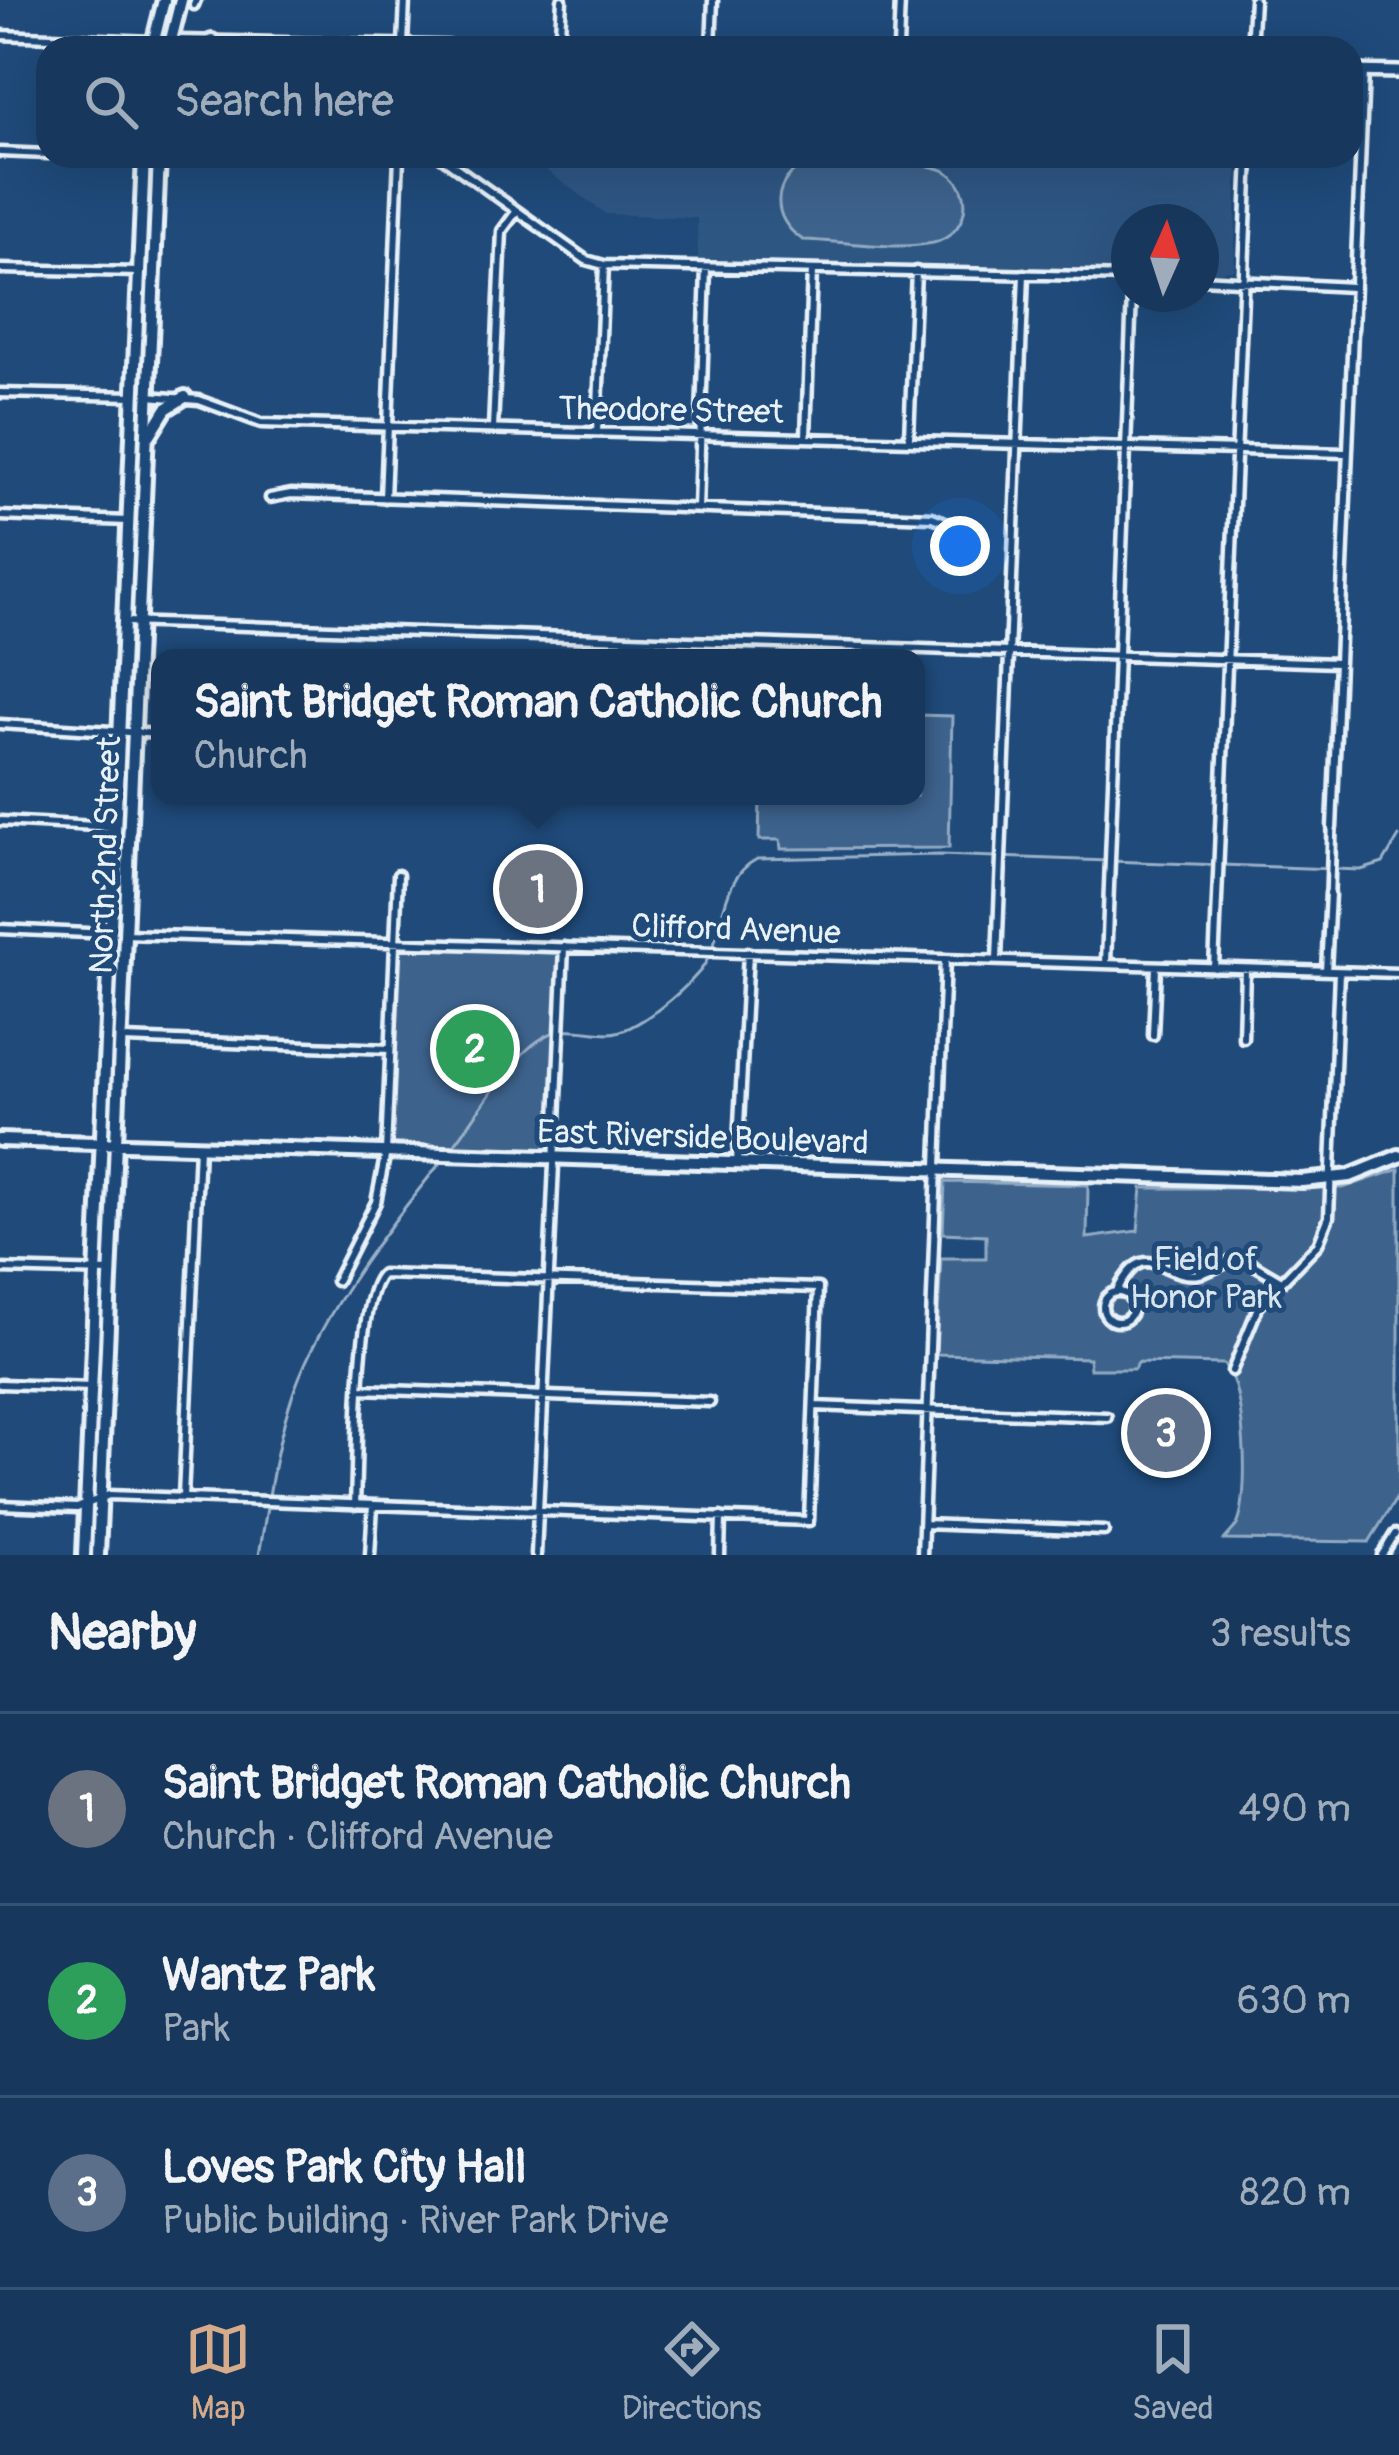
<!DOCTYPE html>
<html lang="en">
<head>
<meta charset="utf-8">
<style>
  body { margin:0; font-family:Pangolin,sans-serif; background:#244365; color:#f1f3f6 }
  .compass { position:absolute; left:1111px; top:204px; width:108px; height:108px; border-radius:50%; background:#17385c; box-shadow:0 12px 48px #0002; rotate:3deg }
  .you { position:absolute; left:960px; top:546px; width:42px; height:42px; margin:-30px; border:9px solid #fff; border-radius:50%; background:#1a73e8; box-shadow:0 0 0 18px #1a73e833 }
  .badge { display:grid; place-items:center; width:78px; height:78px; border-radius:50%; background:#d6ab8b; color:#fff; font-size:39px; font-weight:700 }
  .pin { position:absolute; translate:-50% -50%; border:6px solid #fff; box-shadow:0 3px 12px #0006 }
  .popup { position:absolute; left:151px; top:649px; width:774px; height:156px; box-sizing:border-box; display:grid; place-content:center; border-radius:24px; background:#17385c; filter:drop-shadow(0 3px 9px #0005); font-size:39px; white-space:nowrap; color:#9eacbb }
  .popup b { font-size:45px; color:#f1f3f6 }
  .popup::after { content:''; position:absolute; left:50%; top:100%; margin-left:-24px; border:24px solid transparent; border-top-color:#17385c }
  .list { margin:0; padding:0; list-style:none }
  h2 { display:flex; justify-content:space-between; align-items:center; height:156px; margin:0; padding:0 48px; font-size:51px }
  h2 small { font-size:39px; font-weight:400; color:#9eacbb }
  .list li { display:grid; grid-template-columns:78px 1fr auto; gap:36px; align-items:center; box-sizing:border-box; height:192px; padding:0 48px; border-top:3px solid #365272 }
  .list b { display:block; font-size:45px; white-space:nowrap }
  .list p { margin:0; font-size:39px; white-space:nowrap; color:#9eacbb }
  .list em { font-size:39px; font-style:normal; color:#9eacbb }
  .icon { flex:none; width:66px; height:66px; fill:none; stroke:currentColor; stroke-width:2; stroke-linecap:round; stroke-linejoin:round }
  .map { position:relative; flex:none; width:1399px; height:1555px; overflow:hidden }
  .search { position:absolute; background:#17385c; box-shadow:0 12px 48px #0002; left:36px; right:36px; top:36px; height:132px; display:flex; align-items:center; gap:30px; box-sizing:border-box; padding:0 42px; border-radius:36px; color:#9eacbb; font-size:45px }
  .sheet { height:732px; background:#17385c }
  nav { display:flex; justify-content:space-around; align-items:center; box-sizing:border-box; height:168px; border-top:3px solid #365272; background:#17385c; font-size:33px; color:#9eacbb }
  nav a { display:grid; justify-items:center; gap:6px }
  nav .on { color:#d6ab8b }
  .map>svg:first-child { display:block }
  .built { fill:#2e5683 }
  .green { fill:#3c628c; stroke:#92aac2; stroke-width:3 }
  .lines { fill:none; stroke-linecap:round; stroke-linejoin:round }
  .stream { stroke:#9ab0c7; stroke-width:3 }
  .pedestrian-casing { stroke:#e8f1f8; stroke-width:14 }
  .minor-casing { stroke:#e8f1f8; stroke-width:15 }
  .tertiary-casing { stroke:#e8f1f8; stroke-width:18 }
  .primary-casing { stroke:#e8f1f8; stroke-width:20 }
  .pedestrian { stroke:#1f4a7a; stroke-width:4.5 }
  .minor { stroke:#1f4a7a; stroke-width:6 }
  .tertiary { stroke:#1f4a7a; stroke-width:9 }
  .primary { stroke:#1f4a7a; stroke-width:10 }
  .labels { text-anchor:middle; stroke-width:10; stroke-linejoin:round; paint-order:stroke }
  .street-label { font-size:33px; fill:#e8f1f8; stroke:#1f4a7a }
  .park-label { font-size:33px; fill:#d7e3ed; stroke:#1f4a7a }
</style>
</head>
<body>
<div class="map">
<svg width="1399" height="1555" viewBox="0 0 1399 1555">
  <rect width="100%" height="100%" fill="#1f4a7a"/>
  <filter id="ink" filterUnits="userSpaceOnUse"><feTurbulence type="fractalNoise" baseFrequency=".00833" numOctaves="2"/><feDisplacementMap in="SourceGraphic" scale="24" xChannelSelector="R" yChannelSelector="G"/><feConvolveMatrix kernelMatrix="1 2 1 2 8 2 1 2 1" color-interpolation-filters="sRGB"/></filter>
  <g filter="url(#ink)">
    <path class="built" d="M 527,156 L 1238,156 L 1234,270 L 1201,273 L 1201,222 L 1129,222 L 1129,271 L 698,259 L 697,218 L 606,214 Z"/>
    <path class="green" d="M 809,163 C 839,164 924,158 947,172 C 977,191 967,235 933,243 C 894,251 843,241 803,240 C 769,219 771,177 809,163 Z
      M 916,715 L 952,716 L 949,848 L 781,849 L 780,840 L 759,840 L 760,796 L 916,796 Z
      M 397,943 L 564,946 L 554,1158 L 386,1152 Z
      M 1399,1169 L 1399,1494 L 1369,1542 L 1224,1540 C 1228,1535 1233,1530 1237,1525 C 1250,1500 1246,1382 1223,1364 L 1138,1362 L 1134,1369 L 1090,1369 L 1089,1358 L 936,1354 L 941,1258 L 986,1258 L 986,1235 L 943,1233 L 945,1182 L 1088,1185 L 1087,1238 L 1138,1231 L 1142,1188 L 1343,1188 Z"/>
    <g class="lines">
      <path class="stream" d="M 451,1149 C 476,1118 511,1054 546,1036 C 568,1024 587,1033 609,1033 C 636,1033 683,991 700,971 C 727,937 716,880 757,859 L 940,855 L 1361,870 L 1383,863 L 1399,836
        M 259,1555 C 269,1500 275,1444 294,1391 C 325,1306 389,1226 445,1157"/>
      <defs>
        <path id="pedestrian" d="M 1330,893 L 1332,828"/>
        <path id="minor" d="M 194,5 L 196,0
          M 0,35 L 152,41
          M 403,44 L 405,0
          M 559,48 L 562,0
          M 711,48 L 713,0
          M 898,48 L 900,0
          M 1251,48 L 1254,0
          M 0,152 L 48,154
          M 440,156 L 586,260 L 604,265 L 1129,277
          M 0,269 L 140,272
          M 1201,279 L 1352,287
          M 0,393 L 134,396
          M 148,396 L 199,400 L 261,423 L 1345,453
          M 493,428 L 502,231 L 516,212
          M 597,432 L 604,265
          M 806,436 L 812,270
          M 909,437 L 916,271
          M 270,498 L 291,494 L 932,517 L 948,523
          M 385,498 L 399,156
          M 698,509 L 706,268
          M 0,516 L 128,521
          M 126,622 L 1337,663
          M 0,724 L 160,734
          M 0,821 L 116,827
          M 1332,828 L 1364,71
          M 0,929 L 110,934
          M 124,934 L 1399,973
          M 997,960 L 1024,274
          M 1106,963 L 1132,294
          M 1214,968 L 1249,156
          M 1326,971 L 1330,893
          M 1153,1035 L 1156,967
          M 1243,1038 L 1245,970
          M 124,1039 L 390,1049
          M 737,1163 L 748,952
          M 0,1269 L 110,1272
          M 336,1281 L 376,1202 L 386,1152 L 398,875
          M 1118,1289 C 1146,1235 1163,1280 1199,1274 C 1216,1271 1226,1259 1244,1259 L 1280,1280
          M1103 1307a15 15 0 1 1 30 0a15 15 0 1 1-30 0Z
          M 1232,1371 L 1259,1305 L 1318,1244 L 1329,1217 L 1339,972
          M 0,1384 L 92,1387
          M 360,1389 L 710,1402
          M 814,1406 L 1107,1417
          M 183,1497 L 199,1147
          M 0,1505 L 77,1508 L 109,1495 L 809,1521 L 818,1288 L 382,1274 C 356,1297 357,1463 355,1505
          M 924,1524 L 1104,1531
          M 370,1555 L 373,1505
          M 536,1555 L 564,947
          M 720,1555 L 721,1517
          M 922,1555 L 945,959
          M 1382,1555 L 1395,1534"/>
        <path id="tertiary" d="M 153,41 L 509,48
          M 1351,71 L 1399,72"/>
        <path id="primary" d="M 152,48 L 164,0
          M 169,48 L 181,0
          M 194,48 L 212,41
          M 150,435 L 166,409 L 185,397
          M 0,1140 L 1302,1181 L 1350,1176 L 1399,1156
          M 84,1555 L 144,156
          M 98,1555 L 159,156"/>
      </defs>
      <use href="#pedestrian" class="pedestrian-casing"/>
      <use href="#minor" class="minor-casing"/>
      <use href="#tertiary" class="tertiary-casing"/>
      <use href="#primary" class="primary-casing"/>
      <use href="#pedestrian" class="pedestrian"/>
      <use href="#minor" class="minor"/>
      <use href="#tertiary" class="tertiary"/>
      <use href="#primary" class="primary"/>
    </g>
  </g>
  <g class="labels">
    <g class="street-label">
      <text transform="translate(671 409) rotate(1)" y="12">Theodore Street</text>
      <text transform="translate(104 855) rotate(-88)" y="12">North 2nd Street</text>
      <text transform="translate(736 928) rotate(2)" y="12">Clifford Avenue</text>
      <text transform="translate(703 1136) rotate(2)" y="12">East Riverside Boulevard</text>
    </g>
    <g class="park-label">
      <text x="1206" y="1270">Field of<tspan x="1206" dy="38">Honor Park</tspan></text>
    </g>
  </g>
</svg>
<svg class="compass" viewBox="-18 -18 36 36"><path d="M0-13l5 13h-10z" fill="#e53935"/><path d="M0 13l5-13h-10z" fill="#9eacbb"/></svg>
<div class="you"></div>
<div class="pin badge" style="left:538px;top:889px;background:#6b7280">1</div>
<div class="popup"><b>Saint Bridget Roman Catholic Church</b>Church</div>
<div class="pin badge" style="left:475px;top:1049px;background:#2e9e5b">2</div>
<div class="pin badge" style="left:1166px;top:1433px;background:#5c6f8a">3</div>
<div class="search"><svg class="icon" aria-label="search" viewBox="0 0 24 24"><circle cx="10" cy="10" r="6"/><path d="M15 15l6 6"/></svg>Search here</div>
</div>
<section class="sheet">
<h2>Nearby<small>3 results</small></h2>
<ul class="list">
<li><span class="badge" style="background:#6b7280">1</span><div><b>Saint Bridget Roman Catholic Church</b><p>Church · Clifford Avenue</p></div><em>490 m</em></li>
<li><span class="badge" style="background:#2e9e5b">2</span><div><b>Wantz Park</b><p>Park</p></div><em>630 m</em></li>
<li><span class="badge" style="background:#5c6f8a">3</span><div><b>Loves Park City Hall</b><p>Public building · River Park Drive</p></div><em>820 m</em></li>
</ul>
</section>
<nav>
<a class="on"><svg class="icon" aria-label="map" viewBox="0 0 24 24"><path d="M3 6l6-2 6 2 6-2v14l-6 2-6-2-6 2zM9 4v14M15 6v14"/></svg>Map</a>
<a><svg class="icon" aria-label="directions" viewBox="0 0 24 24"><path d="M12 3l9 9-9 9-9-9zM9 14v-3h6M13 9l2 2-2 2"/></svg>Directions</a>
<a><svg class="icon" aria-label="saved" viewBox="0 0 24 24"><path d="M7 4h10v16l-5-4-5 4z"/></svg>Saved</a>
</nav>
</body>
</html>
